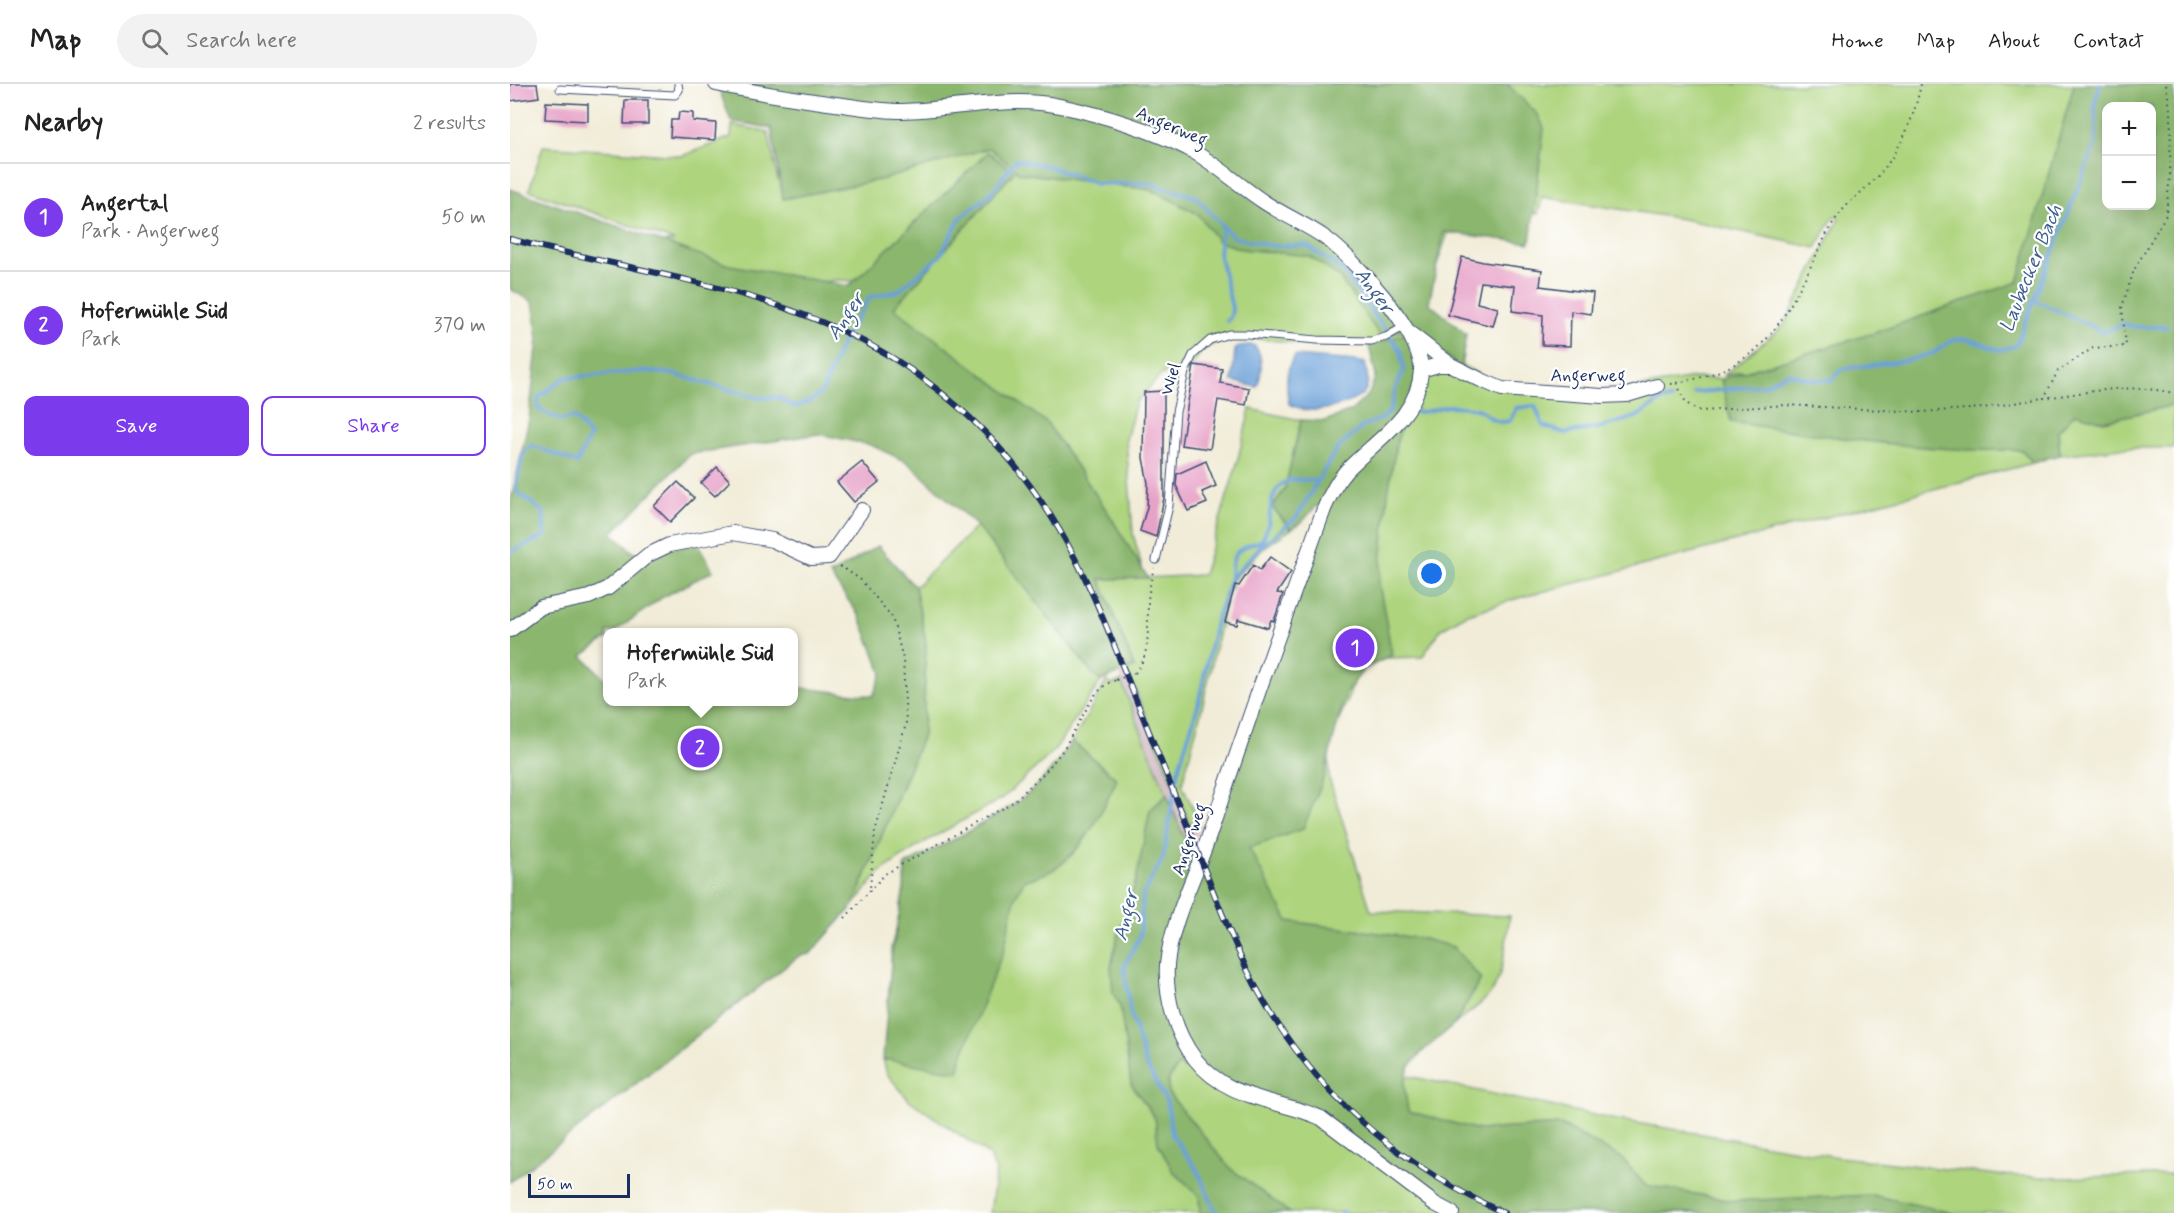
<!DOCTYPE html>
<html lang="en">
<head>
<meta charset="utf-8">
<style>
  body { margin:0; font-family:Mynerve,sans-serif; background:#f2f2f2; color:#222 }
  .controls { position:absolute; right:18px; top:18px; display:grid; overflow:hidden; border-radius:12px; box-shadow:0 6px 24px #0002 }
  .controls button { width:54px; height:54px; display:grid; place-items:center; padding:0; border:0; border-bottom:2px solid #e0e0e0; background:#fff; color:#222; font:30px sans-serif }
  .scale { position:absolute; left:18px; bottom:15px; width:102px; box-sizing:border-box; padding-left:6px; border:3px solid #1b2f5e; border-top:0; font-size:16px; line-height:21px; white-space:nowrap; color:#1b2f5e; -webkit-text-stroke:4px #fff; paint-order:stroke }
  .you { position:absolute; left:922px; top:490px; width:21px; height:21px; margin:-15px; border:4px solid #fff; border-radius:50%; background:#1a73e8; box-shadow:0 0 0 9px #1a73e833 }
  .badge { display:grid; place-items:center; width:39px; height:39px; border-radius:50%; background:#7c3aed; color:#fff; font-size:20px; font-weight:700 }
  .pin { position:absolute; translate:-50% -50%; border:3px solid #fff; box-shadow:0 2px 6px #0006 }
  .popup { position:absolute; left:93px; top:544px; width:195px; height:78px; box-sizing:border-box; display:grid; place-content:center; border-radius:12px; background:#fff; filter:drop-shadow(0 2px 4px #0005); font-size:20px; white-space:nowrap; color:#767676 }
  .popup b { font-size:22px; color:#222 }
  .popup::after { content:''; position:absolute; left:50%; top:100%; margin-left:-12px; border:12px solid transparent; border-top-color:#fff }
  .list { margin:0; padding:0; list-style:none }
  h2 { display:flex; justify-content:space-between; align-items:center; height:78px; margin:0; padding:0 24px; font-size:26px }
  h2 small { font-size:20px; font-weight:400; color:#767676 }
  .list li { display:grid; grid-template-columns:39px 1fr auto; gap:18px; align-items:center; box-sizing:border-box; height:108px; padding:0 24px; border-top:2px solid #e0e0e0 }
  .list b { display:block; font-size:22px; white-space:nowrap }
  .list p { margin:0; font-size:20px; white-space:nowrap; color:#767676 }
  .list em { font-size:20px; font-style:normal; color:#767676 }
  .actions { display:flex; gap:12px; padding:18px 24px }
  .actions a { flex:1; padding:14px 0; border:2px solid #7c3aed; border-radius:12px; text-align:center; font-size:21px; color:#7c3aed }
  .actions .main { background:#7c3aed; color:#fff }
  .icon { flex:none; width:33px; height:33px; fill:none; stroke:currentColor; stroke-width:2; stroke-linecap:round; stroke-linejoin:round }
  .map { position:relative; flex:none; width:1664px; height:1129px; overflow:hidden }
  header { display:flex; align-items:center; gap:36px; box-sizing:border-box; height:84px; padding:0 30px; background:#fff; border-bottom:2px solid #e0e0e0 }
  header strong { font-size:28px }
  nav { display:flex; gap:33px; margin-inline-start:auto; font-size:21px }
  .search { width:420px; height:54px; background:#f2f2f2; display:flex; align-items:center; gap:15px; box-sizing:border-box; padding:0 21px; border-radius:33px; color:#767676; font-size:22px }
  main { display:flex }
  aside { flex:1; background:#fff }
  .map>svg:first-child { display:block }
  .industrial { fill:#d2bec4 }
  .green { fill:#aed47e; stroke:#64826e; stroke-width:1.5; fill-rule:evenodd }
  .forest { fill:#8ab66d; stroke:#527266; stroke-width:1.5; fill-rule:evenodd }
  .water { fill:#6ca1d8; stroke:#44689b; stroke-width:1.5 }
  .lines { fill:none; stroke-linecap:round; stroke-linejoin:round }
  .stream { stroke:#6ca1d8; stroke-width:4 }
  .building { fill:#e7a2c8 }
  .lane-casing { stroke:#3b4b70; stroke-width:9 }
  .street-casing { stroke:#3b4b70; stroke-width:16 }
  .path { stroke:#3b4b70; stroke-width:2; stroke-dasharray:1.5 4.5; stroke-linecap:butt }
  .lane { stroke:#fff; stroke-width:7 }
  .street { stroke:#fff; stroke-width:14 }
  .rail-casing { stroke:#1b2f5e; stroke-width:6 }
  .rail { stroke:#fff; stroke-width:4; stroke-dasharray:11; stroke-linecap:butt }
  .path-bridge { stroke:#3b4b70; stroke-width:2; stroke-dasharray:1.5 4.5; stroke-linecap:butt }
  .labels { text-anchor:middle; stroke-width:4.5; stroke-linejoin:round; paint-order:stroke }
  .street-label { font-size:18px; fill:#1b2f5e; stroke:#fff }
  .water-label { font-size:20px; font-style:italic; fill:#3b5d8f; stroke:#fff }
</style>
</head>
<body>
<header>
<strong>Map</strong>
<div class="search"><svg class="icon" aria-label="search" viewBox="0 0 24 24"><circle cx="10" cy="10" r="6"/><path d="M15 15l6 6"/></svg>Search here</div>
<nav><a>Home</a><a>Map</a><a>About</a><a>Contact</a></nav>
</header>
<main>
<aside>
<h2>Nearby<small>2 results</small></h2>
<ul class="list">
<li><span class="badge">1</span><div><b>Angertal</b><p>Park · Angerweg</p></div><em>50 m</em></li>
<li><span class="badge">2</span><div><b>Hofermühle Süd</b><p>Park</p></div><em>370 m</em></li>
</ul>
<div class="actions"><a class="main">Save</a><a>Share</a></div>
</aside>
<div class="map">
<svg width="1664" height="1129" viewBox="0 0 1664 1129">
  <rect width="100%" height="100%" fill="#fff"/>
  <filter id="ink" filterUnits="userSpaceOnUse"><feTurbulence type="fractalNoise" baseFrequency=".0167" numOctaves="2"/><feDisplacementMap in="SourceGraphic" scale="12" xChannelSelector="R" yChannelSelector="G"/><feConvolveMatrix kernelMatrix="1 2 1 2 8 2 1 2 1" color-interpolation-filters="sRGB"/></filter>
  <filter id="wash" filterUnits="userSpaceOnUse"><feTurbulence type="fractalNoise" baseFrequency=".008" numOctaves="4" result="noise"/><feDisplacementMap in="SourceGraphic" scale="24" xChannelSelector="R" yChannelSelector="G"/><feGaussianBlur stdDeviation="1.35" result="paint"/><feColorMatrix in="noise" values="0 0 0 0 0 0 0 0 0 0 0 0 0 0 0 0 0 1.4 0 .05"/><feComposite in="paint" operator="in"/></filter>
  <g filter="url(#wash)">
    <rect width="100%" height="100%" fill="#f1ecd7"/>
    <path class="industrial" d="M 594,525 L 680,739 L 688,736 L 692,744 L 686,752 L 732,863 L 723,869 L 657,711 L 585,528 Z"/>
    <path class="green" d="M 217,0 L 1663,0 L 1664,295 L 1563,297 L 1534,376 L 1005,515 L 955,531 L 931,545 L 912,573 L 877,574 L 849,587 L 819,661 L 819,694 L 861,827 L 1000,832 C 996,853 995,882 985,902 C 978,917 956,930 944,941 L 948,933 L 889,990 L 1102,1035 L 1329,1073 L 1489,1091 L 1553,1094 L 1664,1090 L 1664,1129 L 480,1129 L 486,1087 L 479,1071 L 399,1016 L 377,990 L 373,975 L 377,976 L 382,904 L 381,863 L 398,803 L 394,784 L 522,711 L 557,667 L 597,596 L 601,601 L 611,597 L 657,711 L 648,719 L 682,797 L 867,369 L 864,260 L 809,261 L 718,252 L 693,265 L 677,289 L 656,288 L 651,291 L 626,318 L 616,355 L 623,450 L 635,494 L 693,491 L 726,383 L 740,325 L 791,336 L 775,405 L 762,423 L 781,445 L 752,465 L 723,496 L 715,519 L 692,624 L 672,700 L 688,736 L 680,740 L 617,586 L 624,583 L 590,495 L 607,495 L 346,197 L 326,196 L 306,199 L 118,162 L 164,157 L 19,106 L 33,62 L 172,72 L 221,53 L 222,41 L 258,48 L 268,97 L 272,6 ZM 1596,22 L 1642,22 L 1642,122 L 1596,122 ZM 1032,113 L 1173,135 L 1306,164 L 1324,132 L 1329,135 L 1274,241 L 1213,292 L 1232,287 L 1221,295 L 1184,294 L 1093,309 L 995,303 L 908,259 L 899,262 L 942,137 L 966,127 L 1028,130 Z
      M 1664,321 L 1664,364 L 1612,364 L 1550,371 L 1548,347 L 1565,328 L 1594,337 Z
      M 467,442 L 582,589 L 591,597 L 544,667 L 493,714 L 413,759 L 370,788 L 343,822 L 413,651 L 416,559 L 405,503 Z"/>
    <path class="forest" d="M 207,0 L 997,0 L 1028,31 L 1034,44 L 1020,159 L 934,148 L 919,219 L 956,250 L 951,283 L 902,245 L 870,252 L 829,193 L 799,172 L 731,165 L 708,157 L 688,130 L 642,106 L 510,89 L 479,64 L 374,95 L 273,115 L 261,44 L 221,37 Z
      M 1564,0 L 1664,0 L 1664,321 L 1593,337 L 1565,329 L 1548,347 L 1550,371 L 1522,378 L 1512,366 C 1414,369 1318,352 1221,338 L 1211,295 L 1364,249 L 1508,198 ZM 1596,22 L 1642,22 L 1642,122 L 1596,122 Z
      M 478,68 L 504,88 L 384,224 L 537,339 L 597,427 L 638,494 L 590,495 L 624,583 L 591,597 L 582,589 L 467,442 L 397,378 L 361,361 L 309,350 L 180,370 L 102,449 L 134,478 L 161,464 L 188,460 L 203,487 L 153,513 L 104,548 L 97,548 L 97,554 L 72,572 L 97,597 L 97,618 L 283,618 L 283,603 L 363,612 L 372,589 L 349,531 L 320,491 L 368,462 L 405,503 L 416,559 L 413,651 L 343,822 L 300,870 L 289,872 L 0,1098 L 0,420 L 19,335 L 28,255 L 23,218 L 0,205 L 0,105 L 219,181 L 339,202 Z
      M 895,250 L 909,283 L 886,361 L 878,410 L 869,499 L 882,571 L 854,585 L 835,610 L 813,696 L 793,745 L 739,764 L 778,837 L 914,855 L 943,863 L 971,895 L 944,941 L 912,968 L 899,983 L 894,1000 L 898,1027 L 969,1046 L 1051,1041 L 1112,1074 L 1135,1101 L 1224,1117 L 1362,1111 L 1443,1129 L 947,1129 L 829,1044 L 746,1012 L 681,975 L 675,986 L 668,981 L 658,997 L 659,1010 L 721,1085 L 780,1129 L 690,1129 L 689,1112 L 663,1087 L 648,1060 L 645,1034 L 621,1000 L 610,922 L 603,909 L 601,883 L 607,854 L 626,796 L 640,726 L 657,711 L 689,789 L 813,425 L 806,422 L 792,438 L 781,445 L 762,423 L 775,405 L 791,336 L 815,337 L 841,327 L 859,310 L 866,291 L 859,262 Z
      M 562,657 L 607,695 C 594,724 579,756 555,777 C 544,788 527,792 514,797 L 505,814 L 494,865 L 452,972 L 448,988 L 373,975 L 382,868 L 394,805 L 395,781 C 432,761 471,743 506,719 C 528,704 547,680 562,657 Z"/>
    <path class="water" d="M 740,261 L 745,262 C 754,274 752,289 747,303 L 722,297 L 725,266 L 729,262 Z
      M 785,272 L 846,277 L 855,279 C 857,287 859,295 857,303 C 853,318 812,328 797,326 C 792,326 785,322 779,320 C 776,305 774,285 785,272 Z"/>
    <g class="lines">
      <path class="stream" d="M 712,143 L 709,169 L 722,224 L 721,232 L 717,237
        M 1524,216 L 1594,248 L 1614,240 L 1625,243 L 1657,243
        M 1184,309 L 1255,301 L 1277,289 L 1304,296 L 1321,296 L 1332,285 L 1399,276 L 1423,269 L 1442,256 L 1457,255 L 1489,266 L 1506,262 L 1586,58 L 1585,18 L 1590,0
        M 900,327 C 913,331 925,324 938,322 C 944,322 955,323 962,324 C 981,326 976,342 1000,337 L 1006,324 L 1025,322 L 1033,342 L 1055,349 L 1088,344 L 1126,333 L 1152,316 L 1161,315
        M 749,463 C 752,456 756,448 758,441 C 761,427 760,406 775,398 C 783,393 798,397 808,397
        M 0,468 L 35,452 L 33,428 L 5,406 L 12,372 L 21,361 L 67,379 L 80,352 L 64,333 L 51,336 L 29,326 L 28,314 L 54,294 L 135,287 L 163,290 L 249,314 L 268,313 L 284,323 L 301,317 L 312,308 L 333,256 L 360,213 L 388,207 L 430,172 L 450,134 L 479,111 L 506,76 L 535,81 L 587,100 L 637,99 L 686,113 L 723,153 L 763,162 L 796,161 L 833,187 L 890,266 L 894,286 L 887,300 L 880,326 L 875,333 L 853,342 L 826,366 L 786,434 L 749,464 L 721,494 L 706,537 L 688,621 L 668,687 L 653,774 L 633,811 L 630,852 L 614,883 L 620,927 L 636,981 L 657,1018 L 662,1051 L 686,1084 L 704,1124 L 708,1129
        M 721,493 C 721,465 728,466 752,456
        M 831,1129 L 834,1129"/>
    </g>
    <g id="blocks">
      <path class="building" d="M 0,0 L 27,0 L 29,13 L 0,17 Z
        M 115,16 L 138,16 L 138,40 L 114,40 Z
        M 36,18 L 78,20 L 78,37 L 35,35 Z
        M 169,28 L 183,29 L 183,37 L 206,39 L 205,56 L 160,53 L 161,36 L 168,36 Z
        M 952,173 L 973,178 L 1032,186 L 1030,202 L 1083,209 L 1081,230 L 1061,227 L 1060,262 L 1032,261 L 1033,231 L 1002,227 L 1005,202 L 971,198 L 967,219 L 988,224 L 983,242 L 938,231 Z
        M 684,281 L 712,285 L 710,299 L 739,304 L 736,321 L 708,316 L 700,365 L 671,361 Z
        M 654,307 L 654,414 L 646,453 L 630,447 L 637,423 L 638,399 L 633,374 L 634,308 Z
        M 696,377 L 706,402 L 692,408 L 697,419 L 678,427 L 666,401 L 667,390 Z
        M 352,378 L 369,398 L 344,418 L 327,398 Z
        M 207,383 L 220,397 L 205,412 L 191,399 Z
        M 168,398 L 184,414 L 160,438 L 144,422 Z
        M 760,473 L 781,488 L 767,509 L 773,510 L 764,537 L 761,536 L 758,544 L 728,535 L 727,541 L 715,538 L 725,501 L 729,502 L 743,481 L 750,486 Z"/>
    </g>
  </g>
  <g filter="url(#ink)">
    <use href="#blocks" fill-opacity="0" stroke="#3b4b70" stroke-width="1.5"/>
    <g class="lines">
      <defs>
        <path id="lane" d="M 50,5 L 165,11 L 169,6 L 168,0
          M 646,476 L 659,422 L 666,328 L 675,288 L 683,271 L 700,256 L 719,250 L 738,250 L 807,256 L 861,257 L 876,253 L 895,242"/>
        <path id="street" d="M 206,0 C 243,8 281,14 318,19 C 343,22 368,27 392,27 C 444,26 499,11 550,22 C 593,31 638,45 677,64 C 706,79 728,101 754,118 C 774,131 795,140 814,153 C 843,173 913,250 911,286 C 909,333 864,357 836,387 C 826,398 820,411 814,425 C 774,534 736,642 699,752 C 685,794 661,837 657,881 C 655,914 666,950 685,975 C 717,1016 767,1015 811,1034 L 925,1120 L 942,1129
          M 901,250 L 941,281 L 971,296 L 992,305 L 1092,312 L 1117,311 L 1147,302
          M 911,286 L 928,281 L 941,281
          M 0,546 L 31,523 L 79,513 L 98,504 L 138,471 L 159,461 L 223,449 L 262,456 L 301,474 L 319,473 L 352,426"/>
      </defs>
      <use href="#lane" class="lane-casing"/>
      <use href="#street" class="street-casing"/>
      <path class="path" d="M 1656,0 L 1661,30 L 1660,90 L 1656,131 L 1624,186 L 1612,223 L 1616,262 L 1583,264 L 1548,287 L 1534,314 C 1581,308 1617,299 1664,309
        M 1167,299 C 1173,315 1176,323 1192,327 L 1275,321 L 1411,328 L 1473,324 L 1534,314
        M 1161,300 C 1247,285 1265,253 1302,180 C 1310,164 1317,146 1328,132 C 1338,118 1351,109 1363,97 C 1389,71 1404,35 1411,0
        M 330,482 L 350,495 L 382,533 L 393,575 L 396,640 L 365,748 L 360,804
        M 625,589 C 642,569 637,541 638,517 C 639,506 641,495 644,484
        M 335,834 L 375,790 L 503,718 L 534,689 L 553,666 L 584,612 L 596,600 L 606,596"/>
      <use href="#lane" class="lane"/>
      <use href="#street" class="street"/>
      <defs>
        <path id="rail" d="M 0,155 C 135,191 284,205 401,286 C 472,335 527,400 566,476 C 589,520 606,567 625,613 C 647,668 670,723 692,779 C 713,832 733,885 764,934 C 819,1022 900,1086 994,1129"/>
      </defs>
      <use href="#rail" class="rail-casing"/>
      <use href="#rail" class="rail"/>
      <path class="path-bridge" d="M 606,596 L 625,589"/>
    </g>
  </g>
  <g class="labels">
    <g class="street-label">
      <text transform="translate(662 42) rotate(23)" y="6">Angerweg</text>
      <text x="1078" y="297">Angerweg</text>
      <text transform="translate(660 295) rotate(-73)" y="6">Wiel</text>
      <text transform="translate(679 755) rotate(-71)" y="6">Angerweg</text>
    </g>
    <g class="water-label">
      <text transform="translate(1520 184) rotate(-68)" y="7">Laubecker Bach</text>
      <text transform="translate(865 206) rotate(54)" y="7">Anger</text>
      <text transform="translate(335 232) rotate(-56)" y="7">Anger</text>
      <text transform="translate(615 831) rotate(-76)" y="7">Anger</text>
    </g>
  </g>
</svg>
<div class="controls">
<button>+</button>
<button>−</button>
</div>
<div class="scale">50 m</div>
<div class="you"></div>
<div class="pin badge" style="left:845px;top:564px">1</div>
<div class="pin badge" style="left:190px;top:664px">2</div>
<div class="popup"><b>Hofermühle Süd</b>Park</div>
</div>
</main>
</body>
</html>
